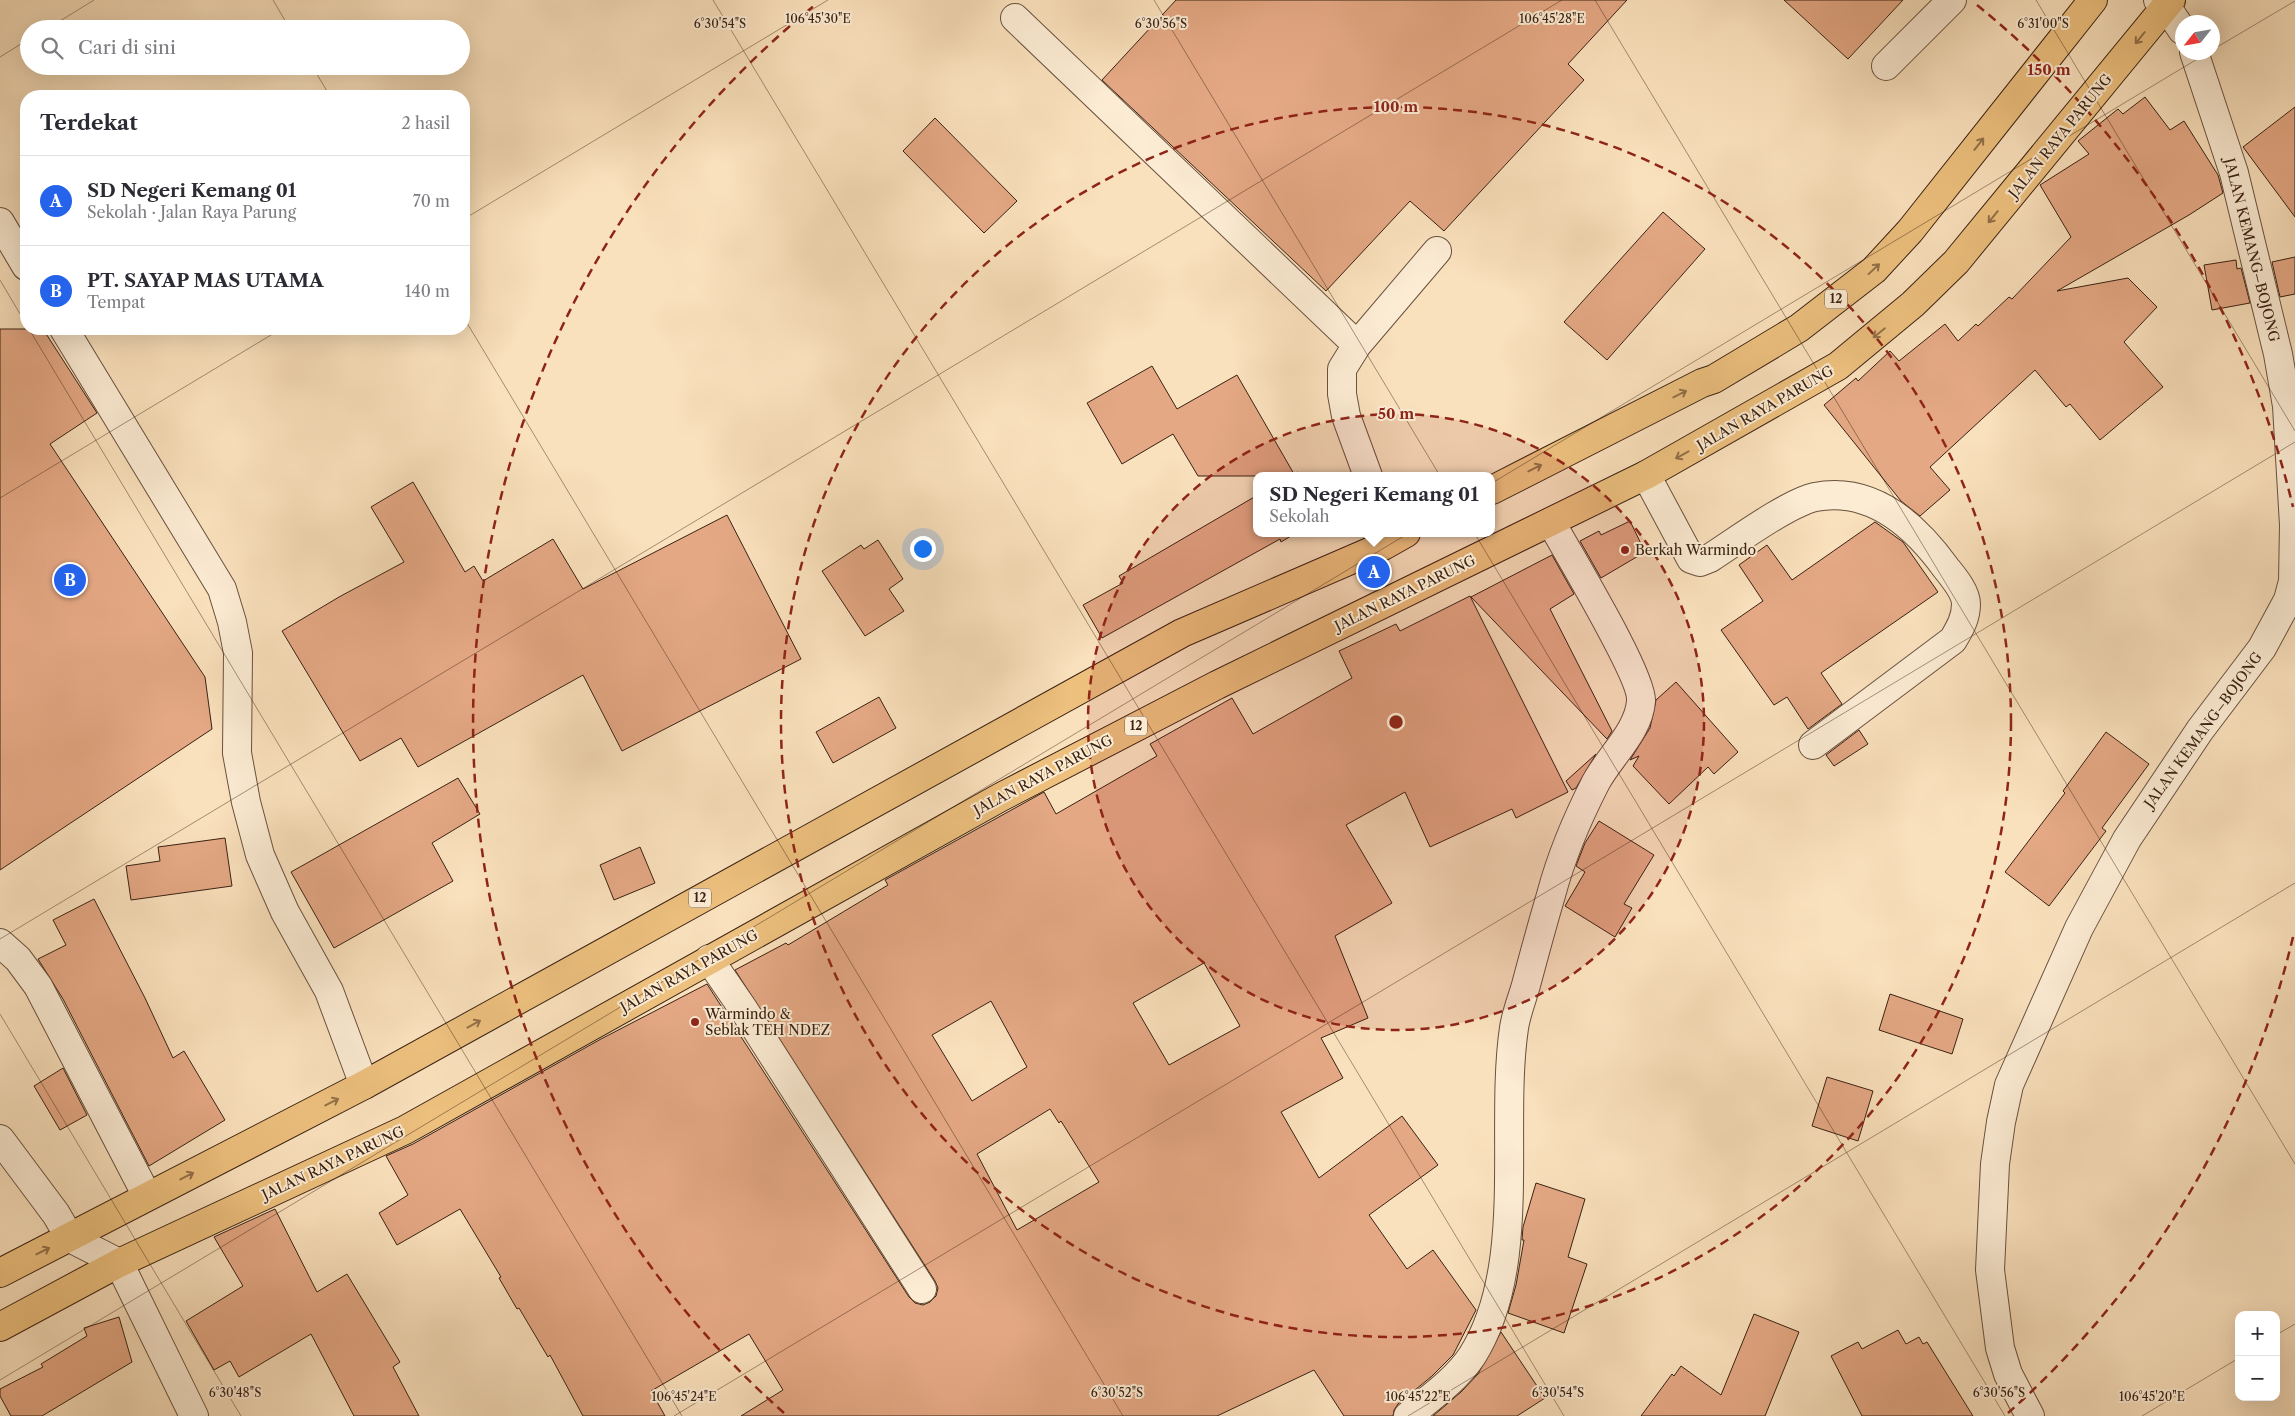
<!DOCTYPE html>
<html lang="id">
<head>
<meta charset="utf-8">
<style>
  body { margin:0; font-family:"Libre Caslon Text",serif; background:#f2f2f3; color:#2b2b33 }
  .controls { position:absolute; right:15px; bottom:15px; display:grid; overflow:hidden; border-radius:10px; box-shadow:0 5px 20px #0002 }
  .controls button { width:45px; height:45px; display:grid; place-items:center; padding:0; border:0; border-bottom:1px solid #e1e1e2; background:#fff; color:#2b2b33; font:25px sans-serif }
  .compass { position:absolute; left:2175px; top:15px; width:45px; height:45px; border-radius:50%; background:#fff; box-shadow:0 5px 20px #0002; rotate:239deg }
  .you { position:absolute; left:922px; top:548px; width:18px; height:18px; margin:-12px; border:4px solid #fff; border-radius:50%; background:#1a73e8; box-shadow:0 0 0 8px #1a73e833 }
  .badge { display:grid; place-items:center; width:32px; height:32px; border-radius:50%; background:#2563eb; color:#fff; font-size:16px; font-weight:700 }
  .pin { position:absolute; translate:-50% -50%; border:2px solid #fff; box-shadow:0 1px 5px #0006 }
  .popup { position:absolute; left:1253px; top:472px; width:242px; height:65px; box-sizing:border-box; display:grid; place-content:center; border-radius:10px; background:#fff; filter:drop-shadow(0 1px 4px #0005); font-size:16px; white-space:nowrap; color:#7c7c81 }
  .popup b { font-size:19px; color:#2b2b33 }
  .popup::after { content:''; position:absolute; left:50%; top:100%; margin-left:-10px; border:10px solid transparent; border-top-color:#fff }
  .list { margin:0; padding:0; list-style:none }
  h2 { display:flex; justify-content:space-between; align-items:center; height:65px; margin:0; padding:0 20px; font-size:21px }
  h2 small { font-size:16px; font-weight:400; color:#7c7c81 }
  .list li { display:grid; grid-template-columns:32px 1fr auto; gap:15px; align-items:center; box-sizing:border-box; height:90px; padding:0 20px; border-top:1px solid #e1e1e2 }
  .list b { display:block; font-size:19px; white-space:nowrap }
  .list p { margin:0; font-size:16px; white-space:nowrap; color:#7c7c81 }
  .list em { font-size:16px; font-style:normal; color:#7c7c81 }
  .icon { flex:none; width:28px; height:28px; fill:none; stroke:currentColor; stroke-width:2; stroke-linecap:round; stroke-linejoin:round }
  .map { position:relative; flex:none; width:2295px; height:1416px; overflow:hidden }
  .search { position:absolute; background:#fff; box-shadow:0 5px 20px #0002; left:20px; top:20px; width:450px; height:55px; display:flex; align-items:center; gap:12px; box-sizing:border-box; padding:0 18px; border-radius:28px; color:#7c7c81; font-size:19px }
  .panel { position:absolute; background:#fff; box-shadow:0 5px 20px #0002; left:20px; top:90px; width:450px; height:245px; border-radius:20px }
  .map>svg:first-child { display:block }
  .building { fill:#e4a884; stroke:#392113; fill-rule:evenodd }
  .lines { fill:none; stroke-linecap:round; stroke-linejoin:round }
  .minor-casing { stroke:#69513e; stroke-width:30 }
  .highway-casing { stroke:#392113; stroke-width:30 }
  .minor { stroke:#fcecd4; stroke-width:28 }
  .highway { stroke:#edc07e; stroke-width:28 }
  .oneway { stroke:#937048 }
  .ticks { fill:none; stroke:#392113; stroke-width:1; stroke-opacity:0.45 }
  .ring { fill:none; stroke:#8f2418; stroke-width:2.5; stroke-dasharray:9 6 }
  .poi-dot { fill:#8f2418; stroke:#fcecd4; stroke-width:2 }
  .labels { text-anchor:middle; stroke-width:4; stroke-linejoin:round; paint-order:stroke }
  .shield { fill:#fcecd4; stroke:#745e4d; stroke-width:1 }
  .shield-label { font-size:12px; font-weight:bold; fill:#392113 }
  .street-label { font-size:14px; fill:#392113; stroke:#fcecd4 }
  .poi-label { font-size:14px; fill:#392113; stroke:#fcecd4; text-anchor:start }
  .ticks-label { font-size:12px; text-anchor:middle; fill:#392113; stroke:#fcecd4; stroke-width:4; stroke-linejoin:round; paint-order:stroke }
  .centre { fill:#8f2418; stroke:#fcecd4; stroke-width:2.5 }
  .ring-label { font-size:15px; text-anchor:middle; font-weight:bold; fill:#8f2418; stroke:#fcecd4; stroke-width:4; stroke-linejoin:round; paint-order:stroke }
</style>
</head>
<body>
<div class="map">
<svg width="2295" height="1416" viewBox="0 0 2295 1416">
  <rect width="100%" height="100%" fill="#fae1bd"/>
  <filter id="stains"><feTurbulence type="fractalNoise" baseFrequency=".004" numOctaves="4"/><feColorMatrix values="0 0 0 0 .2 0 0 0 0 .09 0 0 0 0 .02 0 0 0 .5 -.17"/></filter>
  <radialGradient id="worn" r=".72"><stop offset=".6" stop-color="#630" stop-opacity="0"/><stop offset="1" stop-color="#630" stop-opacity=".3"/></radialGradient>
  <path class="building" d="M 1176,0 L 1627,0 L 1568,64 L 1584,80 L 1444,231 L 1410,201 L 1326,291 L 1102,80 Z
    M 1784,0 L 1903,0 L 1848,59 Z
    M 2145,97 L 2170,130 L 2184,121 L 2218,175 L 2223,193 L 2189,215 L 2057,291 L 2128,278 L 2157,307 L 2124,342 L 2163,387 L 2100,440 L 2070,404 L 2066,407 L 2035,370 L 1930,467 L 1950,490 L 1920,516 L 1901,501 L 1824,405 L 1856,378 L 1858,381 L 1890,351 L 1899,361 L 1945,324 L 1958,341 L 1976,324 L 1978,326 L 2009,297 L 2012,299 L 2071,237 L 2040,185 L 2089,154 L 2078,141 L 2118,109 L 2123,114 Z
    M 2295,107 L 2295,217 L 2243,147 Z
    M 935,118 L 1017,201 L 984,233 L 903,151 Z
    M 1663,212 L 1705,249 L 1607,360 L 1564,322 Z
    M 2295,257 L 2295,294 L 2280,297 L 2272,262 Z
    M 2236,260 L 2237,269 L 2241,268 L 2250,303 L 2212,310 L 2204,265 Z
    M 0,329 L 43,329 L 97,413 L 50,444 L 205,677 L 212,729 L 0,870 Z
    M 1152,366 L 1177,409 L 1237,375 L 1294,474 L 1298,472 L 1301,476 L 1198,476 L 1173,434 L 1122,464 L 1087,403 Z
    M 413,482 L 465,572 L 474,566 L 483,581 L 553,539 L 583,589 L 727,515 L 801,659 L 622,751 L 583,675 L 418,767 L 401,738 L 360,761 L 282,631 L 339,597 L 404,562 L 371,507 Z
    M 1256,496 L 1256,533 L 1296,533 L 1281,542 L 1280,539 L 1102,638 L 1083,605 L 1123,583 L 1119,576 Z
    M 1630,521 L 1645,552 L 1601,578 L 1580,541 L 1599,531 L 1601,535 Z
    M 1875,522 L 1903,542 L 1938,592 L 1821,673 L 1842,704 L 1808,729 L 1787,697 L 1774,705 L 1721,630 L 1763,601 L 1739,565 L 1767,545 L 1792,580 Z
    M 878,540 L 903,579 L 889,589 L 904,611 L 865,636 L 822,571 L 861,545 L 864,549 Z
    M 1552,555 L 1574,594 L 1550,609 L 1612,731 L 1607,739 L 1471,597 Z
    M 1470,596 L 1568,792 L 1516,818 L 1512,809 L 1430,847 L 1405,792 L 1346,825 L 1392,903 L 1335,936 L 1368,1018 L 1321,1038 L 1343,1078 L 1281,1112 L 1319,1178 L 1402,1116 L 1438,1165 L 1369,1215 L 1407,1269 L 1433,1250 L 1476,1310 L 1453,1355 L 1432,1376 L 1398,1404 L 1394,1410 L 1393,1416 L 1344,1416 L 1314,1370 L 1217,1416 L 741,1416 L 783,1390 L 749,1334 L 651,1391 L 665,1416 L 583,1416 L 550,1355 L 548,1357 L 519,1308 L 517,1309 L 499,1278 L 501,1277 L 460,1209 L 397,1245 L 379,1213 L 408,1195 L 386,1156 L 413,1144 L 601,1039 L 707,984 L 909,1297 L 915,1303 L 923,1305 L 930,1302 L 936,1296 L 938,1288 L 935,1281 L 735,970 L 786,943 L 788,945 L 888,885 L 885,880 L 1044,792 L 1056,814 L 1157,756 L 1150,744 L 1232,698 L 1253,734 L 1352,678 L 1339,651 L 1396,624 L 1400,631 ZM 1204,963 L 1240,1026 L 1169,1065 L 1133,1003 ZM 991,1001 L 1027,1067 L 972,1101 L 932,1035 ZM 1050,1109 L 1059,1123 L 1061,1121 L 1099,1182 L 1017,1230 L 977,1154 Z
    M 1676,682 L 1738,752 L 1714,774 L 1708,767 L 1669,804 L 1633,766 L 1639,756 L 1630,760 L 1650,728 L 1656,700 Z
    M 879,697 L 896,728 L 833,763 L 816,732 Z
    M 1859,730 L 1868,744 L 1834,766 L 1826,755 Z
    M 2106,732 L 2149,764 L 2102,828 L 2106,831 L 2049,906 L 2005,872 L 2065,793 L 2063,791 Z
    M 1596,754 L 1576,788 L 1572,790 L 1566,781 Z
    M 458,778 L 480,814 L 432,843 L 453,881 L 334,948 L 291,872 Z
    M 1599,821 L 1654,855 L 1624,904 L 1632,908 L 1615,937 L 1565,906 L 1585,872 L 1576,866 L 1585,843 Z
    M 225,838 L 232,886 L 131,900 L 126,866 L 160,861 L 158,847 Z
    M 640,847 L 655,883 L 614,900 L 600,865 Z
    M 94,899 L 145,998 L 173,1058 L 184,1051 L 225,1120 L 149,1166 L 63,999 L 38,959 L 66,945 L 53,920 Z
    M 1890,994 L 1963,1019 L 1952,1054 L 1879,1030 Z
    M 63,1068 L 87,1115 L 60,1130 L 34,1086 Z
    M 1827,1077 L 1873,1091 L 1858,1141 L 1812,1126 Z
    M 1536,1183 L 1585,1199 L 1568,1257 L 1587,1264 L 1564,1333 L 1508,1313 L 1516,1285 L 1524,1240 L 1522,1240 L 1523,1227 Z
    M 275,1209 L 317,1292 L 347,1274 L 400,1362 L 393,1367 L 419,1416 L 354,1416 L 311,1334 L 239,1377 L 230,1361 L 214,1370 L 186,1321 L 243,1286 L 214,1237 Z
    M 1754,1314 L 1799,1332 L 1765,1416 L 1641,1416 L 1672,1374 L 1674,1376 L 1681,1366 L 1721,1395 Z
    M 119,1317 L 132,1362 L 42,1416 L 11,1416 L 0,1396 L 0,1389 L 43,1367 L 41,1364 L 87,1336 L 84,1328 Z
    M 1898,1330 L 1906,1344 L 1919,1337 L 1923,1344 L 1927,1342 L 1973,1416 L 1862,1416 L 1831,1356 L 1858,1342 L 1862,1349 Z
    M 1501,1332 L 1545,1398 L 1517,1416 L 1433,1416 L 1461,1392 L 1478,1374 Z"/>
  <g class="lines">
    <defs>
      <path id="minor" d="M 2158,0 L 2166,6 L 2182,30
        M 1015,18 L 1357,345
        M 1886,66 L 1952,0
        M 0,222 L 26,266
        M 64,329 L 222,589 L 232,622 L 238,653 L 237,753 L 246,802 L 260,855 L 285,912 L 329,991 L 364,1085
        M 1646,475 L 1691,559 L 1700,562 L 1710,558 C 1735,542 1788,503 1815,497 C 1872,486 1915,525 1946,568 C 1954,578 1966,592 1966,604 C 1966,618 1960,628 1953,640 L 1813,745
        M 1368,476 L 1346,416 L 1342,394 L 1342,369 L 1357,345 L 1437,251
        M 0,943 L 18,959 L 38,986 L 147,1196
        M 709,959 L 744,1010 L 922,1289
        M 0,1139 L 56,1214 L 70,1238 L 119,1263 L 194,1416
        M 1408,1416 C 1430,1398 1456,1380 1472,1356 C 1529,1266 1499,1130 1514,1028 C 1516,1014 1522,999 1526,985 C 1534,955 1542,925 1551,895 C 1561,857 1578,817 1596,782 C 1610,756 1639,731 1641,701 C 1643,676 1567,552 1551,522
        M 2030,1416 L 2008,1374 L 2000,1348 L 1990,1270 L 1995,1164 L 2001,1122 L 2009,1085 L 2079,928 L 2127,839 L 2200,730 L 2262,648 L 2288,600 L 2293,581 L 2294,525 L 2287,406 L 2278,354 L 2234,173 L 2194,52"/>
      <path id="highway" d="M 1492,490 L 1702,383 L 1714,379 L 1799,328 L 1874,270 L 1910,231 L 2093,0
        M 0,1273 L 364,1085 L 1182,633 L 1383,546 L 1406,533
        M 0,1327 L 119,1263 L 405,1130 L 1001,797 L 1217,685 L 1646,475 L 1838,366 L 1913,304 L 1956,262 L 2171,0"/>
    </defs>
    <use href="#minor" class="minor-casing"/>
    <use href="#highway" class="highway-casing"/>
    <use href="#minor" class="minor"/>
    <use href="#highway" class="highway"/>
  </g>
  <defs><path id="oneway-shaft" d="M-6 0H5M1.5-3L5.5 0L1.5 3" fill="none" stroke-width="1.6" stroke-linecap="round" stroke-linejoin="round" transform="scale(1.25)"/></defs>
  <g class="oneway">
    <use href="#oneway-shaft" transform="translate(2140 38) rotate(129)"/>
    <use href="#oneway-shaft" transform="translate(1979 144) rotate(-52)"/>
    <use href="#oneway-shaft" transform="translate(1993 217) rotate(129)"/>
    <use href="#oneway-shaft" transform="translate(1874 269) rotate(-43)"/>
    <use href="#oneway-shaft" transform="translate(1879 333) rotate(141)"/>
    <use href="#oneway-shaft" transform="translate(1680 394) rotate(-27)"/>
    <use href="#oneway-shaft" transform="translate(1682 455) rotate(151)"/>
    <use href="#oneway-shaft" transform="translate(1535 468) rotate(-27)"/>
    <use href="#oneway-shaft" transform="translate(474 1024) rotate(-29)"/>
    <use href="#oneway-shaft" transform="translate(332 1102) rotate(-27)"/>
    <use href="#oneway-shaft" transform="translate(187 1176) rotate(-27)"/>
    <use href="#oneway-shaft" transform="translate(43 1251) rotate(-27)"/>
  </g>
  <path class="ticks" d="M 273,0 L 290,29M 713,0 L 1564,1416M 1154,0 L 2005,1416M 1595,0 L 2295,1164M 2036,0 L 2295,431M 47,29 L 94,0M 2212,50 L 2295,1M 0,57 L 29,39M 312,66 L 330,96M 464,219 L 828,0M 0,280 L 26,324M 464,318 L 1123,1416M 29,329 L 682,1416M 0,498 L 281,329M 0,939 L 1562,0M 0,1014 L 241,1416M 2276,1335 L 2295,1324M 0,1380 L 2209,52M 674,1416 L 2295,442M 1408,1416 L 2295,883M 2142,1416 L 2239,1358"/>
  <circle cx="1396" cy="722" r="308" fill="#8f2418" fill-opacity=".12"/>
  <g class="ring">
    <circle cx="1396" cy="722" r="308"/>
    <circle cx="1396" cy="722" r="615"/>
    <path d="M2293 937A923 923 0 0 1 2008 1413M784 1413A923 923 0 0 1 815 5M1977 5A923 923 0 0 1 2293 507"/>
  </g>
  <g class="poi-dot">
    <circle cx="1625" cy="550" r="5"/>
    <circle cx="695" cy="1022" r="5"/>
  </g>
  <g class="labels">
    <g class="shield">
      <rect x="1825" y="289.5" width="22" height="19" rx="4"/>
      <rect x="1125" y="716.5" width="22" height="19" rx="4"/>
      <rect x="689" y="888.5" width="22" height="19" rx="4"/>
    </g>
    <g class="shield-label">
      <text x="1836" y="303">12</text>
      <text x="1136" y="730">12</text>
      <text x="700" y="902">12</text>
    </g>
    <g class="street-label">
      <text transform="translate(2060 136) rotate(-51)" y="5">JALAN RAYA PARUNG</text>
      <text transform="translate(2252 250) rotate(76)" y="5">JALAN KEMANG–BOJONG</text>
      <text transform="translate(1765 408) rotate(-30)" y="5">JALAN RAYA PARUNG</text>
      <text transform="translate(1405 593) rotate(-26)" y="5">JALAN RAYA PARUNG</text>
      <text transform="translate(2203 730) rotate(-54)" y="5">JALAN KEMANG–BOJONG</text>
      <text transform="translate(1043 775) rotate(-28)" y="5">JALAN RAYA PARUNG</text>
      <text transform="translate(689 971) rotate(-29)" y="5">JALAN RAYA PARUNG</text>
      <text transform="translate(333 1163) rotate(-25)" y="5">JALAN RAYA PARUNG</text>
    </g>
    <g class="poi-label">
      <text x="1635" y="555">Berkah Warmindo</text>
      <text x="705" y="1019">Warmindo &amp;<tspan x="705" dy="16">Seblak TEH NDEZ</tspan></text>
    </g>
  </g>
  <g class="ticks-label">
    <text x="818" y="23">106°45'30"E</text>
    <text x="1552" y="23">106°45'28"E</text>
    <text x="2043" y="28">6°31'00"S</text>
    <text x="720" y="28">6°30'54"S</text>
    <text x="1161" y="28">6°30'56"S</text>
    <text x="235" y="1397">6°30'48"S</text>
    <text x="1117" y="1397">6°30'52"S</text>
    <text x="1558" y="1397">6°30'54"S</text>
    <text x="1999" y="1397">6°30'56"S</text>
    <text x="684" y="1401">106°45'24"E</text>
    <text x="1418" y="1401">106°45'22"E</text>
    <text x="2152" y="1401">106°45'20"E</text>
  </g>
  <circle cx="1396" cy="722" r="8" class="centre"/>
  <g class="ring-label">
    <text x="2049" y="75">150 m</text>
    <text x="1396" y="112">100 m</text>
    <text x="1396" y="419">50 m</text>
  </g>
  <rect width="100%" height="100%" filter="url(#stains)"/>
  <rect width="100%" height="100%" fill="url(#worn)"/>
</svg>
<div class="controls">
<button>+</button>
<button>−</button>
</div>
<svg class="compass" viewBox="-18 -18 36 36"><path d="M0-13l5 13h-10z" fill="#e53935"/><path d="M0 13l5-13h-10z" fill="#7c7c81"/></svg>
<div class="you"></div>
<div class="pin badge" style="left:1374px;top:572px">A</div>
<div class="popup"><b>SD Negeri Kemang 01</b>Sekolah</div>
<div class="pin badge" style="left:70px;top:580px">B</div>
<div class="search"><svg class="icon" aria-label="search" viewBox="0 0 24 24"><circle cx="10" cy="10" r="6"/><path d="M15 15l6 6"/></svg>Cari di sini</div>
<section class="panel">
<h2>Terdekat<small>2 hasil</small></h2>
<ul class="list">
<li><span class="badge">A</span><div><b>SD Negeri Kemang 01</b><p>Sekolah · Jalan Raya Parung</p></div><em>70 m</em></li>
<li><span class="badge">B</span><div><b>PT. SAYAP MAS UTAMA</b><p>Tempat</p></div><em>140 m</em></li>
</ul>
</section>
</div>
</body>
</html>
